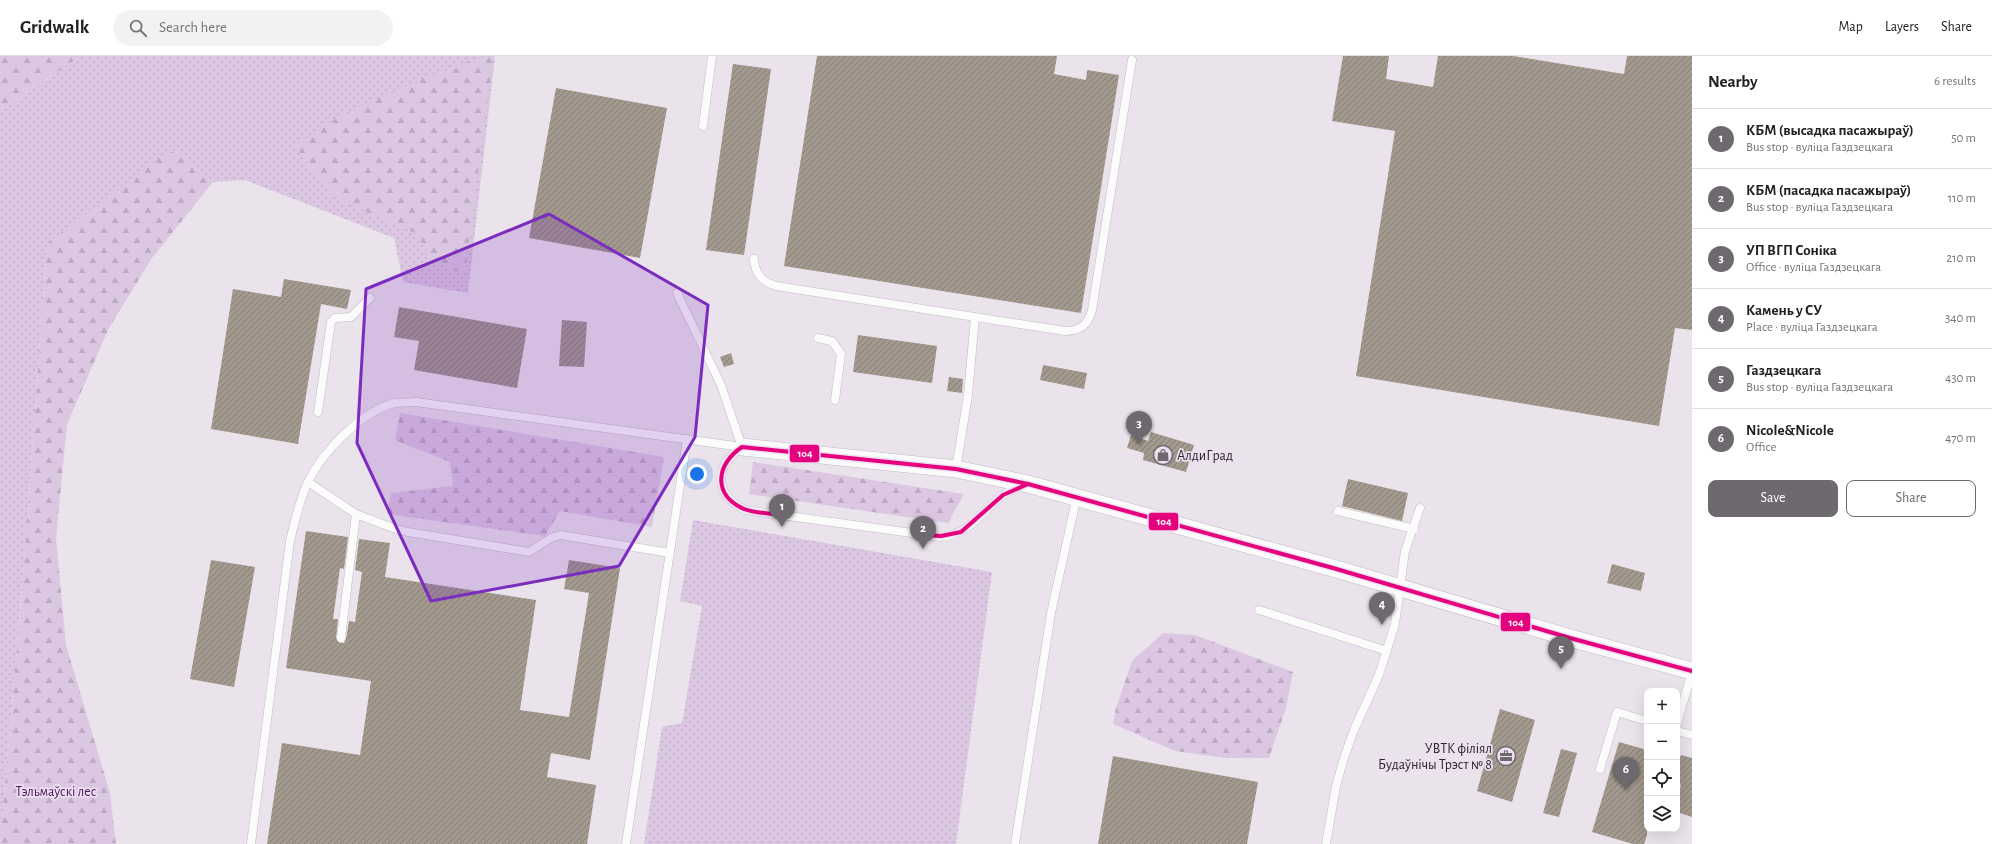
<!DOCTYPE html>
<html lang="en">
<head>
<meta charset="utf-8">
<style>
  body { margin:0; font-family:"Alegreya Sans",sans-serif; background:#f2f2f2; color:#202124 }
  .controls { position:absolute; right:12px; bottom:12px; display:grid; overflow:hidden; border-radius:8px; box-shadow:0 4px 16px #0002 }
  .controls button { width:36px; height:36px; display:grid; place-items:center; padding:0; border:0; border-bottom:1px solid #e0e0e0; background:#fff; color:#202124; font:20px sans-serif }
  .you { position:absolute; left:697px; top:418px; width:14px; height:14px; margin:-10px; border:3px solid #fff; border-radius:50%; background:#1a73e8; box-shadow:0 0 0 6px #1a73e833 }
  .badge { display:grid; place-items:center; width:26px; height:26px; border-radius:50%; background:#6e686f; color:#fff; font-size:13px; font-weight:700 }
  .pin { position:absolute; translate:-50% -33px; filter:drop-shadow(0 1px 2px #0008) }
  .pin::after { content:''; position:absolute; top:21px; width:14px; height:12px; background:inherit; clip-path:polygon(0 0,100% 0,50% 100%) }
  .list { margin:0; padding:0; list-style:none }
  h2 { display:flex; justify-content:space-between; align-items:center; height:52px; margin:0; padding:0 16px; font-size:17px }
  h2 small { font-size:13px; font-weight:400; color:#757577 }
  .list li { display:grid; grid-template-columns:26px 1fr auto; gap:12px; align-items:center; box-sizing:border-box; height:60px; padding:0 16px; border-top:1px solid #e0e0e0 }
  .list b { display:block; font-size:15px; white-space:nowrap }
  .list p { margin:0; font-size:13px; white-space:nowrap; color:#757577 }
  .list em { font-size:13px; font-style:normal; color:#757577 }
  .actions { display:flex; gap:8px; padding:12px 16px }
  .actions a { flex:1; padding:9px 0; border:1px solid #6e686f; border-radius:8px; text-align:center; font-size:14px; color:#6e686f }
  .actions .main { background:#6e686f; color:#fff }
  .icon { flex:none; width:22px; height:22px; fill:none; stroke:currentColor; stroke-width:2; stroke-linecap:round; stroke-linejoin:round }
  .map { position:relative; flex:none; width:1692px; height:788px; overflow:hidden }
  header { display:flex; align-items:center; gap:24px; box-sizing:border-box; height:56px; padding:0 20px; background:#fff; border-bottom:1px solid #e0e0e0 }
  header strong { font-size:19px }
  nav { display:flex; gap:22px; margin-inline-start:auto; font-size:14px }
  .search { width:280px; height:36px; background:#f2f2f2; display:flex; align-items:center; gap:10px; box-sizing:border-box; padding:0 14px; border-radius:22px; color:#757577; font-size:15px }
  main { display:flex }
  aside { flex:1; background:#fff }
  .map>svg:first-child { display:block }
  .grass { fill:url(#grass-dots) }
  .forest { fill:url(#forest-firs) }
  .building { fill:url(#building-hatch) }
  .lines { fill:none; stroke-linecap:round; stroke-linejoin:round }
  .lane-casing { stroke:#c1bbc2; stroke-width:9 }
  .street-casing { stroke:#c1bbc2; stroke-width:18 }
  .lane { stroke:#fcfbfc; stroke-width:8 }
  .street { stroke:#fcfbfc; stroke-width:17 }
  .bus-1-casing { stroke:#ecdff0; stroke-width:7 }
  .bus-1 { stroke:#e5007d; stroke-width:4 }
  .marked { fill:#7b2cbf; fill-opacity:0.2; stroke:#7b2cbf; stroke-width:3; stroke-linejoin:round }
  .labels { text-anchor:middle; stroke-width:3.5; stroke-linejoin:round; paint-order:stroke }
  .poi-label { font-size:14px; fill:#2b262c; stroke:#ecdff0; text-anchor:start }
  .park-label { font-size:14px; fill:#4e145e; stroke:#ecdff0 }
  .line-badge { stroke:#ecdff0; stroke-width:1.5 }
  .badge-label { font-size:11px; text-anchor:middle; font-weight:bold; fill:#fff }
</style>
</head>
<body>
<header>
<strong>Gridwalk</strong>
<div class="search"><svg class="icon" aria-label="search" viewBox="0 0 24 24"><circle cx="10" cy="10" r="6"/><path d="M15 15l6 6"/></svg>Search here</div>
<nav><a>Map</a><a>Layers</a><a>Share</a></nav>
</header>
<main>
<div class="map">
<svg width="1692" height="788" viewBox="0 0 1692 788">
  <defs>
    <pattern id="grass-dots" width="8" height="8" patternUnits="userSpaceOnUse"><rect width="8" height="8" fill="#dcc7e3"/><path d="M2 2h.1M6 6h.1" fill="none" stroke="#bdabc3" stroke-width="1.8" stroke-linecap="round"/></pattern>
    <pattern id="forest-firs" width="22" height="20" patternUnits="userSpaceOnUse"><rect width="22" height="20" fill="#dcc7e3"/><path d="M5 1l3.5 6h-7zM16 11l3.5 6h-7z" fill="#bdabc3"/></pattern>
    <pattern id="building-hatch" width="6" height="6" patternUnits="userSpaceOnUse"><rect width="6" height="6" fill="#a3998e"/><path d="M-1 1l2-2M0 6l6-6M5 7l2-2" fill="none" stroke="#857d74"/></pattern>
  </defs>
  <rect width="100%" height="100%" fill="#eae3ec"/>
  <path class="grass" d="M 81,0 L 495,0 L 468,237 L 403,226 L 394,182 L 245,124 L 213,126 L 195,113 L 179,92 L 47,187 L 24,508 L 0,788 L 0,55 Z
    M 693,464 L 992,516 L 956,788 L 644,788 L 662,671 L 682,667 L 702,550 L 680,545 Z"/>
  <path class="forest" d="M 0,0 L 81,0 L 0,55 Z
    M 482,0 L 493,0 L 465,218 L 434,207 L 415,177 L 332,141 L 294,90 L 340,60 L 410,28 Z
    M 179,92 L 195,113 L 213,126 L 152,202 L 109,272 L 67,368 L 56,482 L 66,589 L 110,737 L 116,788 L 0,788 L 24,508 L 47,187 L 161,101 Z
    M 400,357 L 664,401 L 652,471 L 560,455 L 545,480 L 387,458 L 391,437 L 453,430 L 450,406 L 395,384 Z
    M 753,406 L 964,438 L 948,467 L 749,438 Z
    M 1163,577 L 1195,579 L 1293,616 L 1286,652 L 1269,702 L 1226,702 L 1175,695 L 1113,668 L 1116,652 L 1132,605 Z"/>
  <path class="building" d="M 817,0 L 1057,0 L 1054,18 L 1086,24 L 1087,14 L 1119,19 L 1081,257 L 784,210 Z
    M 1343,0 L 1389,0 L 1386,23 L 1433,31 L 1438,0 L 1513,0 L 1624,18 L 1627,0 L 1692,0 L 1692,274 L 1675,272 L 1659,370 L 1356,320 L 1395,75 L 1332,65 Z
    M 733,8 L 771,13 L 744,199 L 706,194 Z
    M 556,32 L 667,52 L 640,202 L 529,182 Z
    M 284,223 L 351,234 L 347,253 L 321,248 L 298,388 L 211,373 L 233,233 L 281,241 Z
    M 399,251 L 527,273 L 517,332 L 414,314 L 419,285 L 394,281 Z
    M 562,264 L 587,266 L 584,311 L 559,310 Z
    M 858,279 L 937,290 L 932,327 L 853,316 Z
    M 731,297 L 734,308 L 724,311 L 720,301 Z
    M 1043,309 L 1087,317 L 1084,333 L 1040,324 Z
    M 949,321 L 963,323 L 962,337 L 947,335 Z
    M 1151,376 L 1194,389 L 1186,416 L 1143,404 L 1144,397 L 1127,392 L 1131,379 L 1148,385 Z
    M 1348,423 L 1408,437 L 1402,465 L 1342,450 Z
    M 306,475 L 348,481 L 344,513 L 340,512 L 333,563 L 338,563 L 336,582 L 340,587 L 344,587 L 346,583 L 349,565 L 355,566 L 362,516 L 355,514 L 359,483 L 390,487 L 385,521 L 536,544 L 520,654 L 569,661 L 589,537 L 564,533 L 569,504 L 620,512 L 590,704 L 551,697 L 547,721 L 596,729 L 587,788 L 267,788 L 282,687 L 360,699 L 371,625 L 286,612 Z
    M 211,504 L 255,511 L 234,631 L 190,623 Z
    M 1612,508 L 1645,517 L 1641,535 L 1607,527 Z
    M 1500,653 L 1535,664 L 1512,746 L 1477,735 Z
    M 1619,686 L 1647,694 L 1647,779 L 1644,788 L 1633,788 L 1592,776 Z
    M 1561,693 L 1577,697 L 1559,761 L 1543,757 Z
    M 1681,699 L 1692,702 L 1692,761 L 1677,756 L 1677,744 L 1681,729 L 1677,728 L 1677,711 Z
    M 1113,700 L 1258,726 L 1247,788 L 1098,788 Z"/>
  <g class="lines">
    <defs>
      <path id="lane" d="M 703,70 L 712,0
        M 754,203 C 755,218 762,226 776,230 L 1065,275 C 1080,275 1088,269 1092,254 L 1132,4
        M 677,237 L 721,329 L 742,391
        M 818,282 L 832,285 L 841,298 L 835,344
        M 318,356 L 331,266 L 335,262 L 351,261 L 370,242
        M 742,391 C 714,411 713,437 745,454 L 941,481 C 979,477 986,442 1021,430
        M 956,413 L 968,339 L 975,261
        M 308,426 L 356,458 L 393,472 L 408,476 L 529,496 L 551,482 L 560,479 L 670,497
        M 1338,455 L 1414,473
        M 1259,554 L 1387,595
        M 341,582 L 356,458
        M 1677,667 L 1692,616
        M 1677,675 L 1692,679
        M 1600,713 L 1617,656 L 1647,665
        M 251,788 L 290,485 C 295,465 299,445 308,426 C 322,396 362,355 395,347 C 401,346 410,347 416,346 L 742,391
        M 626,788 L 687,383
        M 1015,788 L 1051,557 L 1077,440
        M 1326,788 L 1336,730 L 1344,702 L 1354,674 L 1379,619 L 1395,568 L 1405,495 L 1420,452"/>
      <path id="street" d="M 742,391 L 956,413 L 1028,428 L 1333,512 L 1570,582 L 1692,615"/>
    </defs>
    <use href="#lane" class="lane-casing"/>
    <use href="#street" class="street-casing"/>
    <use href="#lane" class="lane"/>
    <use href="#street" class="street"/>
    <defs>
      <path id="bus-1" d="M 784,459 C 771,457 757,458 744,453 C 712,439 716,408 742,391 L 956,413 L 1028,428 L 1333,512 L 1570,582 L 1692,615
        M 926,479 L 941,480 L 961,476 L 1003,439 L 1028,428"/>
    </defs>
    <use href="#bus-1" class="bus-1-casing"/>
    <use href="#bus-1" class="bus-1"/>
  </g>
  <path class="marked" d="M 549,158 L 708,249 L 695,381 L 619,510 L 431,545 L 357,387 L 366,233 Z"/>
  <defs>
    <symbol id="shop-ring" viewBox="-11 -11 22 22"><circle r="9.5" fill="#ecdff0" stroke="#6e686f" stroke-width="1.5"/><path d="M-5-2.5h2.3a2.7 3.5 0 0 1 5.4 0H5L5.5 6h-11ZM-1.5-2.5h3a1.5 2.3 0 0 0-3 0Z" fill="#6e686f"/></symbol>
    <symbol id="office-ring" viewBox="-11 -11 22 22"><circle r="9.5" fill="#ecdff0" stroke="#6e686f" stroke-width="1.5"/><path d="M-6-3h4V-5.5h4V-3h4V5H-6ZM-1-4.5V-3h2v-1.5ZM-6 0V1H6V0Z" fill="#6e686f"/></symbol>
  </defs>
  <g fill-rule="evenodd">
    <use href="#shop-ring" x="1152" y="388" width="22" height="22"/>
    <use href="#office-ring" x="1495" y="689" width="22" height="22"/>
  </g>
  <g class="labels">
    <g class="poi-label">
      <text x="1177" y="404">АлдиГрад</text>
      <text x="1492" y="697" text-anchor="end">УВТК філіял<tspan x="1492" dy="16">Будаўнічы Трэст № 8</tspan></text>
    </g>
    <g class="park-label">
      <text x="56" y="740">Тэльмаўскі лес</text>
    </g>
  </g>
  <g class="line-badge">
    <rect x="789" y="388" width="31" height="19" rx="4" fill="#e5007d"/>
    <rect x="1148" y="456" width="31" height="19" rx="4" fill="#e5007d"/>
    <rect x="1500" y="556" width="31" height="20" rx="4" fill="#e5007d"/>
  </g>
  <g class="badge-label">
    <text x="805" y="401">104</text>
    <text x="1164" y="469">104</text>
    <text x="1516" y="570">104</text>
  </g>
</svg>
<div class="controls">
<button>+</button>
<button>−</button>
<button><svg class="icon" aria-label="locate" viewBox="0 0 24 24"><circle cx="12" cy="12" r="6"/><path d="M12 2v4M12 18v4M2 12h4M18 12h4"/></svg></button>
<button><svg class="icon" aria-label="layers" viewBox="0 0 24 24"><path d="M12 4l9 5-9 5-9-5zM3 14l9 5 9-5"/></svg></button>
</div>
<div class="you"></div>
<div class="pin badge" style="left:782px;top:471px">1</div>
<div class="pin badge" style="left:923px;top:493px">2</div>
<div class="pin badge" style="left:1139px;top:388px">3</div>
<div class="pin badge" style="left:1382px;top:569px">4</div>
<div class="pin badge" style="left:1561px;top:613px">5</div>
<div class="pin badge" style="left:1626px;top:734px">6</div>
</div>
<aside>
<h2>Nearby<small>6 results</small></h2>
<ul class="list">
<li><span class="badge">1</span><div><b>КБМ (высадка пасажыраў)</b><p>Bus stop · вуліца Газдзецкага</p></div><em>50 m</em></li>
<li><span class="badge">2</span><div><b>КБМ (пасадка пасажыраў)</b><p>Bus stop · вуліца Газдзецкага</p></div><em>110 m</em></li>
<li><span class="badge">3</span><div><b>УП ВГП Соніка</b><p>Office · вуліца Газдзецкага</p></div><em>210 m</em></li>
<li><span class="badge">4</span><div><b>Камень у СУ</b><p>Place · вуліца Газдзецкага</p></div><em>340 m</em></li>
<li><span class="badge">5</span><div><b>Газдзецкага</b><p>Bus stop · вуліца Газдзецкага</p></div><em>430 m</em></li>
<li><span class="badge">6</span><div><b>Nicole&amp;Nicole</b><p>Office</p></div><em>470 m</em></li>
</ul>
<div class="actions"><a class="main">Save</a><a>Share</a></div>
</aside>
</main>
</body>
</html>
